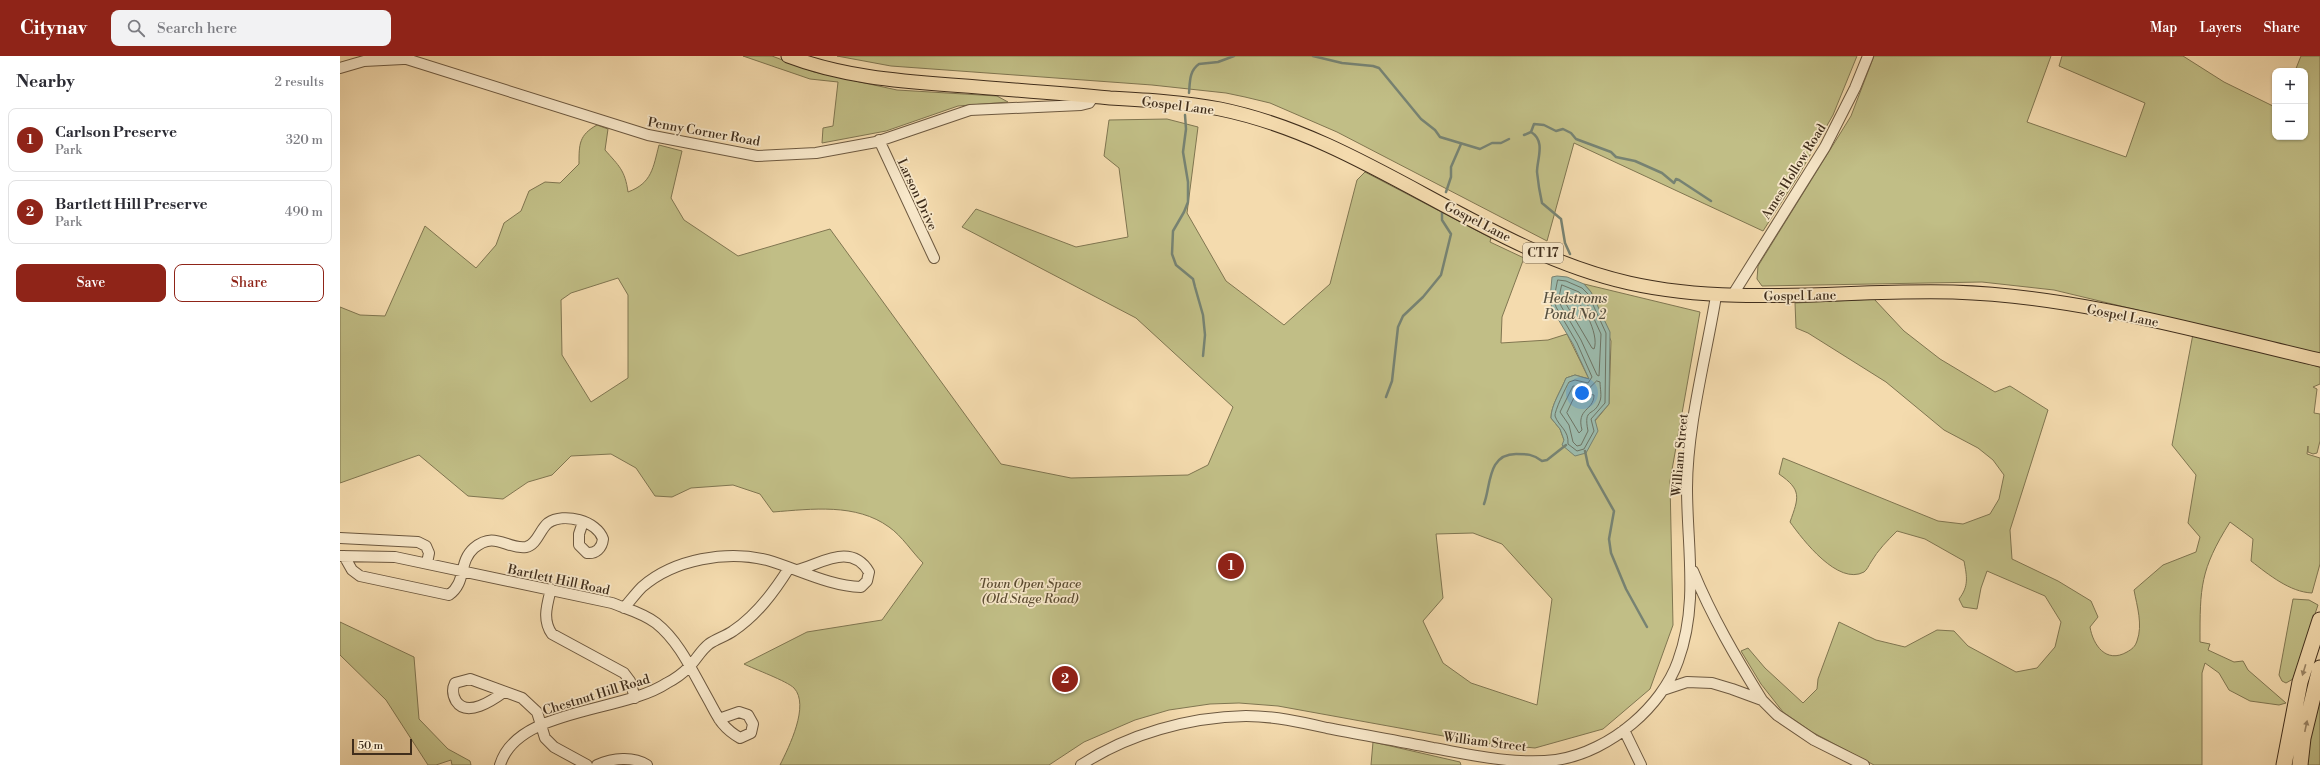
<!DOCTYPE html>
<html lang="en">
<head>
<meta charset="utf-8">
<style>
  body { margin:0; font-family:"Libre Bodoni",serif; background:#f2f2f3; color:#2b2b33 }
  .controls { position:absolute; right:12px; top:12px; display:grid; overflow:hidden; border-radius:8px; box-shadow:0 1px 3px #0004 }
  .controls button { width:36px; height:36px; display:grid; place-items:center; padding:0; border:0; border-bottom:1px solid #e1e1e2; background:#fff; color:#2b2b33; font:20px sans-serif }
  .scale { position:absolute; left:12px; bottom:10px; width:60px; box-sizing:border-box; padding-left:4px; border:2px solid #402e1c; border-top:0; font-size:11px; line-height:14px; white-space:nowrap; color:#402e1c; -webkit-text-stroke:3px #f8e8ca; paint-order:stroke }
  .you { position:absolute; left:1242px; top:337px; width:14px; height:14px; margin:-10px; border:3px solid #fff; border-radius:50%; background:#1a73e8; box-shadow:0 0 0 6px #1a73e833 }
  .badge { display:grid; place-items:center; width:26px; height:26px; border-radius:50%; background:#8f2418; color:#fff; font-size:13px; font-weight:700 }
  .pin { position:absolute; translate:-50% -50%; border:2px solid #fff; box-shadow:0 1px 4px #0006 }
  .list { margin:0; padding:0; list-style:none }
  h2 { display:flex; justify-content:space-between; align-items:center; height:52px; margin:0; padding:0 16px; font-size:17px }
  h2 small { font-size:13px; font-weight:400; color:#7c7c81 }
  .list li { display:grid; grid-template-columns:26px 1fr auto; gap:12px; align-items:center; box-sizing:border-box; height:64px; margin:0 8px 8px; padding:0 8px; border:1px solid #e1e1e2; border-radius:8px }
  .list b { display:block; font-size:15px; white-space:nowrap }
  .list p { margin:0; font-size:13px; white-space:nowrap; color:#7c7c81 }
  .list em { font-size:13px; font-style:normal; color:#7c7c81 }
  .actions { display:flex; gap:8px; padding:12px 16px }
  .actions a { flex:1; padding:9px 0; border:1px solid #8f2418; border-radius:8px; text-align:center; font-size:14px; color:#8f2418 }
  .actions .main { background:#8f2418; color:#fff }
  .icon { flex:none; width:22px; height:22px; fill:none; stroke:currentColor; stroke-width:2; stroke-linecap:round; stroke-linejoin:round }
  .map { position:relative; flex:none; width:1980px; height:709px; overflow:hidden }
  header { display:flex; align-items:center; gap:24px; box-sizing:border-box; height:56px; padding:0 20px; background:#8f2418; color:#fff }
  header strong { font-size:19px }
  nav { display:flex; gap:22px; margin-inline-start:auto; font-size:14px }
  .search { width:280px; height:36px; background:#f2f2f3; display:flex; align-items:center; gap:10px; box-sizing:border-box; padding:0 14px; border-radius:8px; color:#7c7c81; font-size:15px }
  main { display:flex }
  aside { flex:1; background:#fff }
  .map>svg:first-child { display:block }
  .green { fill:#c1be86; stroke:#807651; fill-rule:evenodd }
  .water { fill:#9cbbad; stroke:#778373 }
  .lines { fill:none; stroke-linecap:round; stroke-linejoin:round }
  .shore { stroke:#6e7464; stroke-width:1 }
  .stream { stroke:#778373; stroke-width:2.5 }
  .minor-casing { stroke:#6d5940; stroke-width:12 }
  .major-casing { stroke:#402e1c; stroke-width:15 }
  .highway-casing { stroke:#402e1c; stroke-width:17 }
  .minor { stroke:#f8e8ca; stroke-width:10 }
  .major { stroke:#f4dbae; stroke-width:13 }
  .highway { stroke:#f4dbae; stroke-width:15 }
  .oneway { fill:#9a8465 }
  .labels { text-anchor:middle; stroke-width:3.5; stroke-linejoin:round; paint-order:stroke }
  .shield { fill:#f8e8ca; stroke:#776650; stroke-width:1 }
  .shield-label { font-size:12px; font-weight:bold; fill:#402e1c }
  .street-label { font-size:13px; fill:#402e1c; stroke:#f8e8ca }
  .park-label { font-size:13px; font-style:italic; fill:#5a4b31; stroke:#f8e8ca }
  .water-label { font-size:14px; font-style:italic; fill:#575140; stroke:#f8e8ca }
</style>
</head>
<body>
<header>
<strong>Citynav</strong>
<div class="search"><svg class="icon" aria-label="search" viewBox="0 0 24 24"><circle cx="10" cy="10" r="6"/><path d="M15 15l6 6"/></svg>Search here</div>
<nav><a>Map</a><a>Layers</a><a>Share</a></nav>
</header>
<main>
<aside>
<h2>Nearby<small>2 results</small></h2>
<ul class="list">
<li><span class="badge">1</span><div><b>Carlson Preserve</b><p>Park</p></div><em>320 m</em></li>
<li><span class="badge">2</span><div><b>Bartlett Hill Preserve</b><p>Park</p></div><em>490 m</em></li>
</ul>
<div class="actions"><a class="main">Save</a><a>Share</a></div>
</aside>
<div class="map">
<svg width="1980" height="709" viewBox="0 0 1980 709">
  <rect width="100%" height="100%" fill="#f4dbae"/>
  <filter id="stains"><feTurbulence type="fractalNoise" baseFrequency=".005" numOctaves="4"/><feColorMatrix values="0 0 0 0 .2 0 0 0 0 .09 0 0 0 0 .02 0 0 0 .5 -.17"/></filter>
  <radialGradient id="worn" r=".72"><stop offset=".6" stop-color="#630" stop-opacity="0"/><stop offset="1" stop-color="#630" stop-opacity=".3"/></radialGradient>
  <path class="green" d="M 403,0 L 432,0 L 474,16 L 557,34 L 657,40 L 668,46 L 618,50 L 546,75 L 482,87 L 483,72 L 493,70 L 498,26 L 470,23 Z
    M 497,0 L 1517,0 L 1493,59 L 1457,122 L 1423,175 L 1234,87 L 1207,185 L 997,76 L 930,47 L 905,41 L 886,37 L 812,29 L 551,10 Z
    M 1534,0 L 1711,0 L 1687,66 L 1786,101 L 1805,47 L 1719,10 L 1722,0 L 1843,0 L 1884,26 L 1935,51 L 1935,81 L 1965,81 L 1965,15 L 1955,15 L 1961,0 L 1980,0 L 1980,298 L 1714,234 L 1642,226 L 1422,230 L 1417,223 L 1418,210 L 1511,60 Z
    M 827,63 L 858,71 L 847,157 L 886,225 L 944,269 L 990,228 L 1017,124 L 1025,116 L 1151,182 L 1150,186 L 1184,202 L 1162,261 L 1161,287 L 1208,284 L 1227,278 L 1249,323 L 1235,319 L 1226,322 C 1221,335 1211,349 1211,362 L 1220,373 L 1224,384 L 1255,365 L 1269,348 L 1271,285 L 1251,236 L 1244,228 L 1360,256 L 1330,425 L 1333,569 L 1310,633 L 1263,673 L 1195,692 L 1142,687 L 938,650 L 899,647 L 870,648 L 829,654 L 795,664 L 744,686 L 709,709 L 440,709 C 449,691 470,649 454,632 C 447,625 414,613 404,608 L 467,576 L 542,564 L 583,507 C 572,496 562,480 549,471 C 516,447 472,453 433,456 L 420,438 L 393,429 L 351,432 L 332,441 L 315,440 L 296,412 L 271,398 L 231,400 L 212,419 L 188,426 L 163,443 L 128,440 L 79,399 L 0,427 L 0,251 L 20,259 L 45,260 L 85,170 L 136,212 L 156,189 L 164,167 L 181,155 L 189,135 L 205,126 L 220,127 L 239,108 C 239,88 239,79 257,69 L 268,73 L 265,94 C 279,110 285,114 288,136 C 312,127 313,112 319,89 L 342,95 L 331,142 L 344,164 L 398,200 L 490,173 L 661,408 L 731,422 L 848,419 L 868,409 L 893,351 L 796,262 L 622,171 L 636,153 L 736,191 L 788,181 L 779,112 L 764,100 L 769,64 ZM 278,222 L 288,239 L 288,322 L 251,346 L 222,299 L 221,244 L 231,237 ZM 1133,477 L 1162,488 L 1212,543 L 1197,649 L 1131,627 L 1103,607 L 1083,565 L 1103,542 L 1096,478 Z
    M 1534,243 L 1564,275 L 1600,303 L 1655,336 L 1670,330 L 1708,354 L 1670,474 L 1672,503 L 1718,525 L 1751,545 L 1758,561 L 1750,571 C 1753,589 1766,608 1787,596 C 1792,593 1795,591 1797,585 C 1803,569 1797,550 1794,534 L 1823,509 L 1856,496 L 1860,481 L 1848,467 L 1856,419 L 1832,389 L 1853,278 L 1980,311 L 1980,328 L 1973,331 L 1977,333 L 1974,357 L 1980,358 L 1980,385 L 1977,397 L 1973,398 L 1968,396 L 1968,390 L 1967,398 L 1980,402 L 1980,508 L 1972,537 C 1950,536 1929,519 1911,505 L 1913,483 L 1890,466 C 1860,514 1860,531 1860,586 L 1870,588 L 1868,594 L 1894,606 L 1903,605 L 1908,614 L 1946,647 L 1939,649 L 1910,645 L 1889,634 L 1879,617 L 1865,607 L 1862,617 L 1862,709 L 1534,709 L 1472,676 L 1443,656 L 1421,628 L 1401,595 L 1408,592 L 1425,612 L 1463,647 L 1477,633 L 1478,623 L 1499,566 L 1536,584 L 1565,591 L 1597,574 L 1614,575 L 1628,590 L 1676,616 L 1697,612 L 1715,591 L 1721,566 L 1705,540 L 1647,515 L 1641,532 L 1637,553 L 1623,551 L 1619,543 C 1629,530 1627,521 1624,505 L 1585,483 L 1557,475 C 1547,485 1538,494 1531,506 C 1529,509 1527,514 1524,516 C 1498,530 1463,484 1450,466 C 1459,441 1462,434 1439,418 L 1443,402 L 1598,465 L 1623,468 L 1650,458 L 1659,443 L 1664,419 L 1653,404 L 1638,392 L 1604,374 L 1546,326 L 1468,277 L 1456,272 L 1455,247 Z
    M 1953,543 L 1969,544 L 1978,549 L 1953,623 L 1946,627 L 1942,625 L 1939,619 Z
    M 0,566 L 74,601 L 79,663 L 108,693 L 130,705 L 131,709 L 112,709 L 111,704 L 96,709 L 88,709 L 46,644 L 0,599 Z
    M 1980,645 L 1980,709 L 1967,709 L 1969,685 Z
    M 1033,686 L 1120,706 L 1121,709 L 1031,709 Z"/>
  <path class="water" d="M 1217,220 L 1227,221 L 1244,228 L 1251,236 L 1270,276 L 1269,348 L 1255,364 L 1258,375 L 1246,397 L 1235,400 L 1222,389 L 1224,384 L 1220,373 L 1211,362 C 1211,349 1221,335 1226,322 L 1235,319 L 1249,323 L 1233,288 L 1212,253 L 1210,243 L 1212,221 Z"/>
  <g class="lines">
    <path class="shore" d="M 1218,224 L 1226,225 L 1242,232 L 1248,238 L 1266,277 L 1265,347 L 1251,363 L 1254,375 L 1244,393 L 1237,395 L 1228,388 C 1229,374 1219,371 1215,360 C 1214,356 1226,331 1229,326 L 1235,324 L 1248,327 L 1252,321 L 1237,287 L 1216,251 L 1214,243 Z
      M 1222,229 L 1239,236 L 1244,241 L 1261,278 L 1259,320 L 1257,319 L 1241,284 L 1221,250 L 1219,242 Z
      M 1227,238 C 1241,241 1260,279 1254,293 L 1252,292 L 1226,248 Z
      M 1257,325 L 1260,326 C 1260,332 1262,340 1260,345 C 1254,362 1243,350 1248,375 L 1241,389 L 1237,390 L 1233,386 L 1229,369 L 1220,356 L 1233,330 L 1249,332 Z
      M 1237,336 L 1254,339 C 1254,355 1236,352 1242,374 L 1239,377 L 1227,357 Z"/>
    <path class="stream" d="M 973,0 L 1002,7 L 1033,10 L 1039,12 L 1081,63 L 1095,74 L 1100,81 L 1140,93 L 1152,87 L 1161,87 L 1169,83
      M 849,37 C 850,26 849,15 859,8 L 878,6 L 894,0
      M 845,59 L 846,73 L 843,96 L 848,126 L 848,146 L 844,156 L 833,175 L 832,198 L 836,209 L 853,223 L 855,231 L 863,259 L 865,279 L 863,300
      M 1191,76 C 1206,85 1197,103 1197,116 C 1198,126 1200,138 1202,147 L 1221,163 L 1225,187 L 1230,198
      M 1184,79 L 1191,76 L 1194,68 L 1204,69 L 1216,75 L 1223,73 L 1231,77 L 1236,83 L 1271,96 L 1276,101 L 1295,105 L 1322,117 L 1334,127 L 1336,123 L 1339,124 L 1371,145
      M 1106,136 L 1111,121 L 1111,111 L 1121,88
      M 1046,341 L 1052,325 L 1058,271 L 1063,260 L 1083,241 L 1101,219 L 1111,178 L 1102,164 L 1102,154
      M 1245,395 L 1248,409 L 1274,455 L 1269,483 L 1271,497 L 1286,533 L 1307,571
      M 1144,448 C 1151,430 1147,398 1176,398 C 1187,398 1193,398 1202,405 L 1207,404 L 1226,389"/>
    <defs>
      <path id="minor" d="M 57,0 L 308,79 L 417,100 L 476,97 L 536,86 L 630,54 L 741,49 L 749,47 L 754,40
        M 0,12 L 24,5 L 63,3
        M 539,84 L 594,202
        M 1392,240 L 1485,91 L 1515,32 L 1528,0
        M 0,482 L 78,486 L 86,490 L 89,497 L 87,507
        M 0,500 L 55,501 L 272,547 C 287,553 303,557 316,567 C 340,586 353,617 368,643 C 378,661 381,671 400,682 L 411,677 L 413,668 L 408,659 L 399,656 L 379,663
        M 4,500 L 12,514 L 20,520 L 109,539 C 127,526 118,506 134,492 C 155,474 167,494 186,491 C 197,489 200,473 208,467 C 224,456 257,465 263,483 C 262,492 256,498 247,497 L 239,489 L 239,478 L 243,466
        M 1353,515 C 1372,561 1396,602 1422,644
        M 211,533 C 207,549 202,564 212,578 L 284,617 L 290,625 L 295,642
        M 284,552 C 290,545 296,537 302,531 C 334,503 387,494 427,504 C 458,513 489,530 521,531 L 527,525 L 529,516 C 511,486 481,508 457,514
        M 1323,634 L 1347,626 L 1372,627 L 1392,633 L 1422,644 L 1437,659 L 1474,684 L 1524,709
        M 164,636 C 153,644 127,662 116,645 C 112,638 112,633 115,627 L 130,623 L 182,642 L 197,656 L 205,682 L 214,691 L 247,709
        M 1284,674 L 1301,709
        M 160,709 C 177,652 282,657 327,627 C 335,623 343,617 349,611 C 356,604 361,594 369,588 C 376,583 386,580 393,575 C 417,559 434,536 449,512
        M 257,709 C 273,702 293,700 307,709
        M 741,709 C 788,678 849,661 906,660 C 934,660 961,666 987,672 C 1023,679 1058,685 1093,692 C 1133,699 1175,709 1216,704 C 1244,700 1272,685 1293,667 C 1312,651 1330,628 1338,605 C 1359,548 1347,491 1347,432 C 1347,371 1366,301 1376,240"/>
      <path id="major" d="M 448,0 C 500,20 556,25 611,29 C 664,33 717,37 770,42 C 807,44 844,46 880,53 C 1027,83 1143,194 1289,227 C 1396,251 1505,233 1613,236 C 1738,240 1860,276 1980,304"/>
      <path id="highway" d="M 1944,709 L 1960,626 L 1980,564
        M 1960,709 L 1963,682 L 1980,612"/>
    </defs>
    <use href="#minor" class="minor-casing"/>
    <use href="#major" class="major-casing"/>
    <use href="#highway" class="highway-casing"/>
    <use href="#minor" class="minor"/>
    <use href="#major" class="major"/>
    <use href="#highway" class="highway"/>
  </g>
  <defs><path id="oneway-solid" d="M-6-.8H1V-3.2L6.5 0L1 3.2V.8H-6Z"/></defs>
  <g class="oneway">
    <use href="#oneway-solid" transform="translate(1964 614) rotate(107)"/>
    <use href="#oneway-solid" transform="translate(1966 670) rotate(-78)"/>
  </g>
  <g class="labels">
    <rect class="shield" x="1183" y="187" width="40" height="20" rx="3"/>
    <g class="shield-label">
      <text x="1203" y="201">CT 17</text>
    </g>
    <g class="street-label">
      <text transform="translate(838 49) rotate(7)" y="5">Gospel Lane</text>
      <text transform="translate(364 75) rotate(10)" y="5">Penny Corner Road</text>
      <text transform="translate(1453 115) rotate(-58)" y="5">Ames Hollow Road</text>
      <text transform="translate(578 138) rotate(65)" y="5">Larson Drive</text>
      <text transform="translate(1138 165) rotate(27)" y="5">Gospel Lane</text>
      <text transform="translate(1460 239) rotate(-1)" y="5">Gospel Lane</text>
      <text transform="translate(1783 259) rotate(11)" y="5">Gospel Lane</text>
      <text transform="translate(1339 399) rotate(-85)" y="5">William Street</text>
      <text transform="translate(219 523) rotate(12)" y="5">Bartlett Hill Road</text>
      <text transform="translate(256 638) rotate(-17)" y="5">Chestnut Hill Road</text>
      <text transform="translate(1145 685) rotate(7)" y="5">William Street</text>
    </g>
    <g class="park-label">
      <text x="690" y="532">Town Open Space<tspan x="690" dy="15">(Old Stage Road)</tspan></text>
    </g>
    <g class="water-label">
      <text x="1235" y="247">Hedstroms<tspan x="1235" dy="16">Pond No 2</tspan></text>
    </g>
  </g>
  <rect width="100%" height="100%" filter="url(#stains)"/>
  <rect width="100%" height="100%" fill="url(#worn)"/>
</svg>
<div class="controls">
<button>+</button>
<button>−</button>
</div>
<div class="scale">50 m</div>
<div class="you"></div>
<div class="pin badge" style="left:891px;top:510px">1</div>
<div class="pin badge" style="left:725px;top:623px">2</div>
</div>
</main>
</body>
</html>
